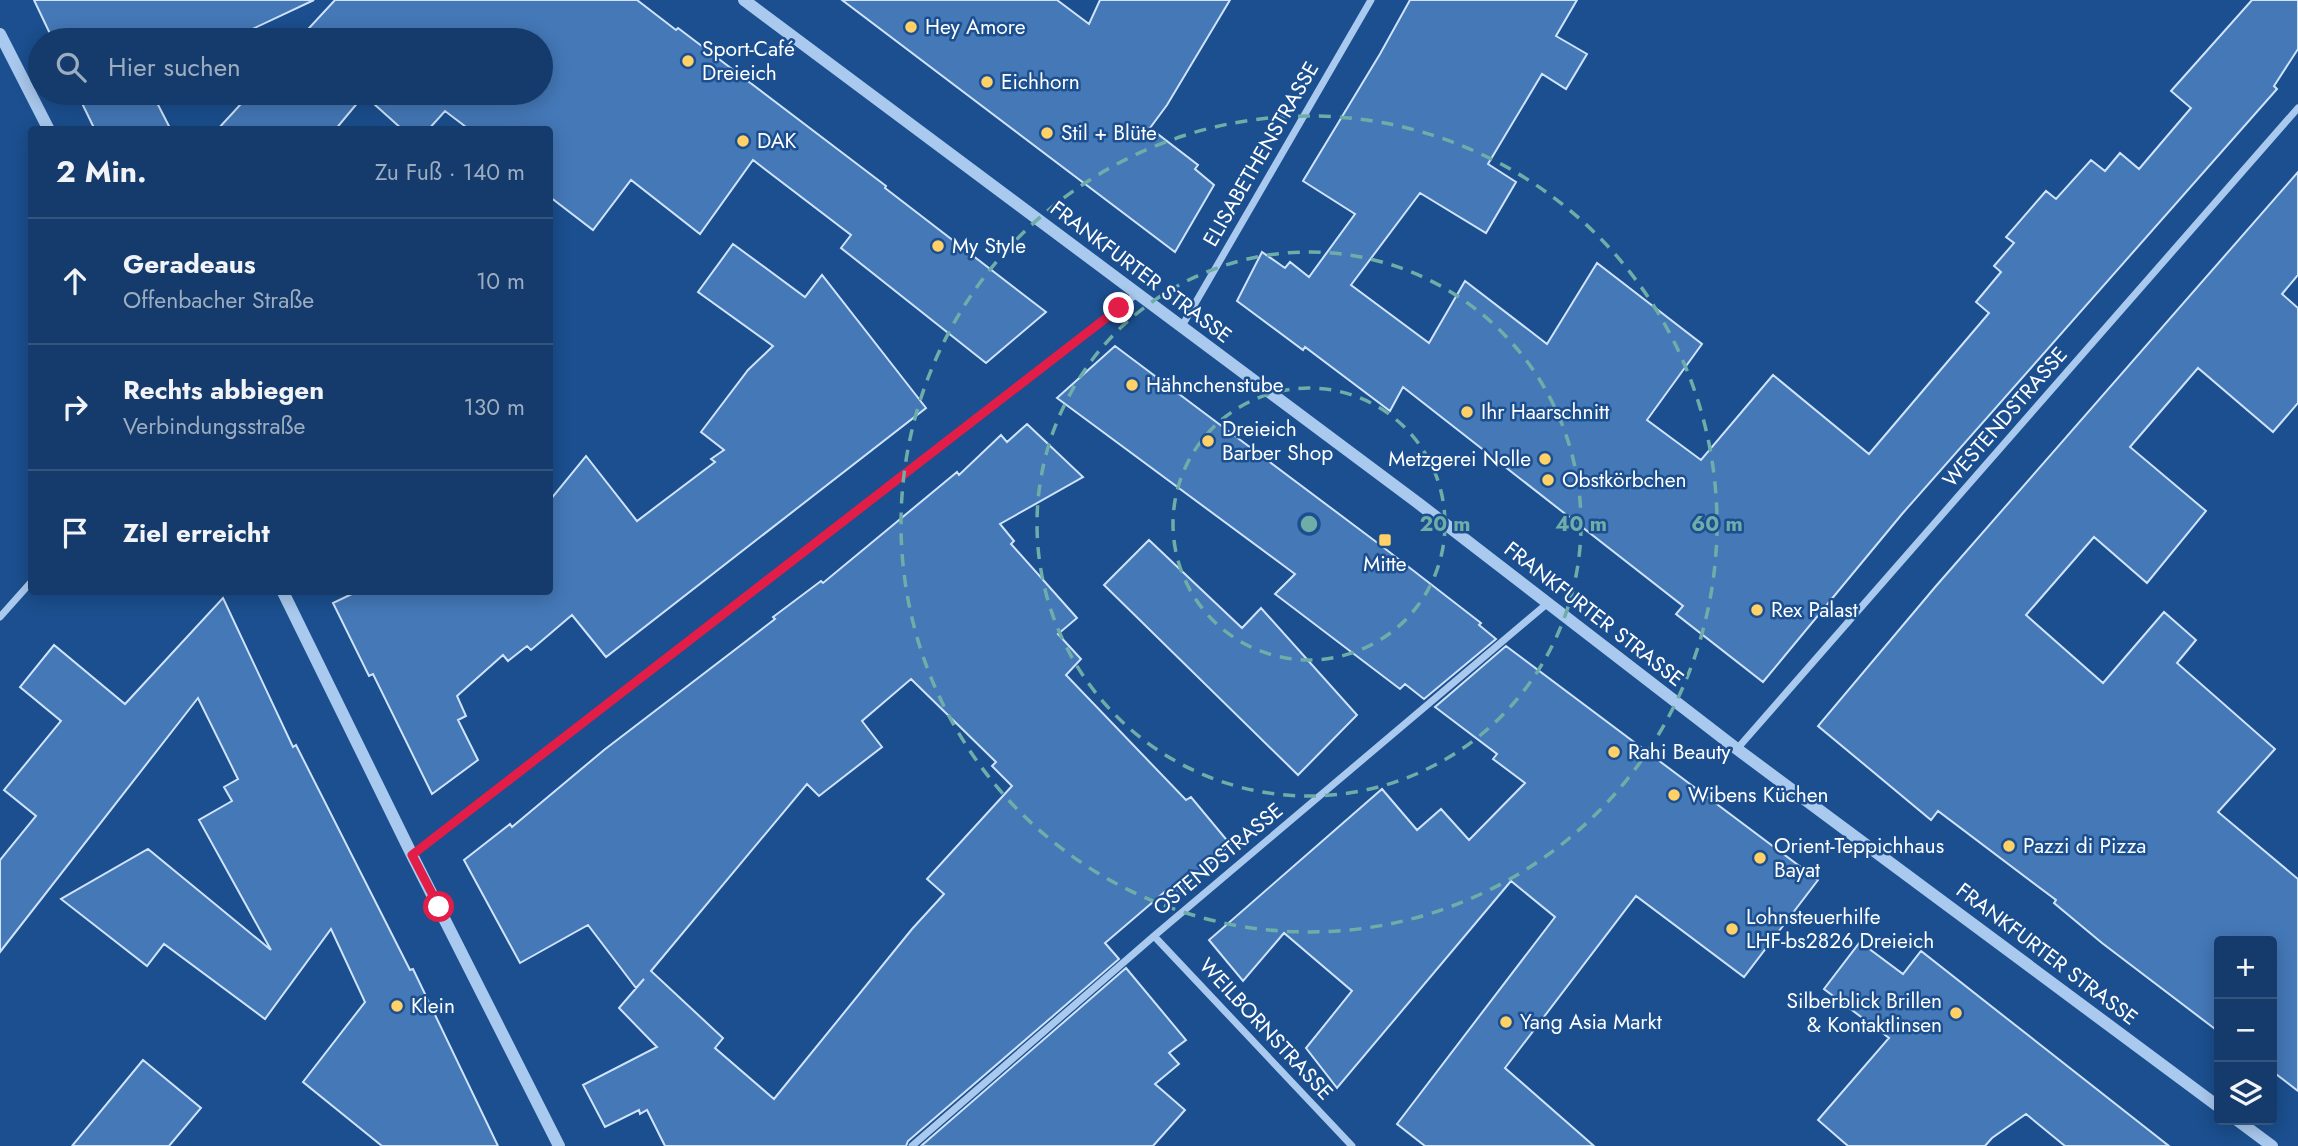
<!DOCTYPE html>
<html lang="de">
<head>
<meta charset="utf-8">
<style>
	body { margin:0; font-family:Jost,sans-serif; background:#1d4271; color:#f1f3f6 }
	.controls { position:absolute; right:21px; bottom:21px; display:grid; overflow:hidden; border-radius:7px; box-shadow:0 4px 18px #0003 }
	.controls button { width:63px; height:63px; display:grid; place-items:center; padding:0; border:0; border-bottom:2px solid #33557e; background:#143b6b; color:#f1f3f6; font:35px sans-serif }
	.stop { position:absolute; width:21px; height:21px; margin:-16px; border:5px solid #e11d48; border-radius:50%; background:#fff }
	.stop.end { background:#e11d48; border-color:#fff; box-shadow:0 2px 7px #0008 }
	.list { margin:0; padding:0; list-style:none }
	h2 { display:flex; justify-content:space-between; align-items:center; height:91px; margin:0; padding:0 28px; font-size:30px }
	h2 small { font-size:23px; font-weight:400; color:#9dadc1 }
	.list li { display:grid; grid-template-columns:46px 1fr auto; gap:21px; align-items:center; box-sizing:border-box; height:126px; padding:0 28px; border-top:2px solid #33557e }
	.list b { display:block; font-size:26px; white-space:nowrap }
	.list p { margin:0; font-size:23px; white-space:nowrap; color:#9dadc1 }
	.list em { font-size:23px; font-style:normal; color:#9dadc1 }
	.icon { flex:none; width:38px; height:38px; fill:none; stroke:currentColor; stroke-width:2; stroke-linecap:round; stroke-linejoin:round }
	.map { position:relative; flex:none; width:2298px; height:1146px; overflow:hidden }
	.search { position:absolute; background:#143b6b; box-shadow:0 4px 18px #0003; left:28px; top:28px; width:525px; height:77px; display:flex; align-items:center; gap:18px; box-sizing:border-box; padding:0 24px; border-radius:38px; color:#9dadc1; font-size:26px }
	.panel { position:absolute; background:#143b6b; box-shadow:0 4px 18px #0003; left:28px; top:126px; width:525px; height:469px; border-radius:7px }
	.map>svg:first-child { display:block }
	.building { fill:#4478b7; stroke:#cfe3fa; stroke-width:2; fill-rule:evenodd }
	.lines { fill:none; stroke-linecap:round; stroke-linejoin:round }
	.minor { stroke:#a9c9ee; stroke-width:7 }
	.tertiary { stroke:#a9c9ee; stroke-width:12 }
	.route { stroke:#e11d48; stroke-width:9 }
	.ring { fill:none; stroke:#6fada8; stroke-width:3.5; stroke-dasharray:12 9 }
	.poi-dot { fill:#ffd166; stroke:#1b4f8f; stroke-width:2.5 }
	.labels { text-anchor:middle; stroke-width:5; stroke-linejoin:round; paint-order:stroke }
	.poi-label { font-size:21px; fill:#fff; stroke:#1b4f8f; text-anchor:start }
	.street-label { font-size:21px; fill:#fff; stroke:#1b4f8f }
	.centre { fill:#6fada8; stroke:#1b4f8f; stroke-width:3.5 }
	.ring-label { font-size:21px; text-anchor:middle; font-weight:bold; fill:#6fada8; stroke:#1b4f8f; stroke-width:5; stroke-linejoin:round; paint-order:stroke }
</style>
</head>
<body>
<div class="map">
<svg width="2298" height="1146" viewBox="0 0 2298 1146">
	<rect width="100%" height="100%" fill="#1b4f8f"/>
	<!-- building -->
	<path class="building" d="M34,0H314L229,40H53Z
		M335,0H637L676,30L678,28L886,186L885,188L1046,312L986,363L841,248L851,235L753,160L700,234L631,180L593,230L550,197V130H470L445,111L428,130H403L364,95L335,130H217L251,93H541V40H298Z
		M842,0H1057L1089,24L1100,0H1230L1167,105L1150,128L1198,165L1195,169L1214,185L1175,252Z
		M1410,0H1577L1556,36L1587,54L1566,89L1542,74L1488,164L1516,182L1486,233L1420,193L1351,285L1429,343L1465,281L1547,344L1597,263L1702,344L1647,420L1701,460L1773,375L1869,454L1989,313L1976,302L2001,272L1994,266L2014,243L2006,237L2046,191L2056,199L2091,160L2105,171L2120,153L2139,169L2191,108L2171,91L2252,0H2298V49L2274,86L2277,89L1902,514L1763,682L1676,614L1683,606L1403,387L1390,411L1305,347L1303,350L1237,301L1262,252L1285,268L1290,262L1309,277L1355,214L1303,181L1380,54Z
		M77,93H152L171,130H95Z
		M2298,172V275L2282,294L2298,308V403L2273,432L2198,368L2130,447L2206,511L2147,583L2094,537L2026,615L2103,683L2164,612L2196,640L2177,663L2275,749L2218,812L2298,879V1091L2272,1071V941H2219V1032L2102,943L2054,903L2056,900L1938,811L1931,820L1818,726L1936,586Z
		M733,244L805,297L822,275L926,408L606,657L572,615L531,650L527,646L508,661L503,655L457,696L466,716L458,720L478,760L432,794L373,674L369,676L333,603L356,592H550V500L586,456L637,521L715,462L711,459L724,450L701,432L748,370L773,346L698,292Z
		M1115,346L1379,544L1481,623L1479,625L1496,639L1424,699L1405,684L1400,689L1275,594L1295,574L1057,398Z
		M1027,424L1083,477L1000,524L1014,541L1011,544L1077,618L1058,634L1081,659L1066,675L1186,800L1191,797L1230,844L1175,899L1167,890L1105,943L1119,959L908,1141L906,1146H665L647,1110L640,1114L639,1110L605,1127L583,1085L657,1047L619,1008L644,979L636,988L588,925L520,963L464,860L510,824L512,827L604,750L775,619L773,617L821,581L823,583L957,472L959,475L1001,435L1007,442ZM911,679L996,762L992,766L1012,786L927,879L944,894L912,929L774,1099L715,1048L723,1038L651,971L807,784L819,796L882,747L862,721Z
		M1149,540L1242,628L1261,608L1357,715L1298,775L1104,585Z
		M223,598L293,747L296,745L410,970L413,969L498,1146H382L303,1082L365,1002L331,929L265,1019L164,944L147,966L61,899L148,849L271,950L199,820L232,801L224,787L238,779L198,698L0,952V860L36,816L4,790L61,721L20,687L54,645L125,704Z
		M1506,646L1818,880L1744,977L1636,896L1505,1068L1594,1146H1425L1397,1124L1555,917L1511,881L1337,1088L1306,1048L1352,991L1284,933L1243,981L1209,940L1382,789L1417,830L1441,809L1469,840L1525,783L1493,759L1497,754L1435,707Z
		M1860,942L1903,974L1921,951L2169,1146H2065L2026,1114L1992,1138L1985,1146H1848L1818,1120L1889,1038L1824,989Z
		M1126,968L1186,1040L1169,1053L1179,1064L1155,1084L1185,1110L1153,1146H921Z
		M143,1060L201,1108L169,1146H72Z"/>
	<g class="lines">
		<!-- minor -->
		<path class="minor" d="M1182,326L1371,0
			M0,617L32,581
			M1737,749L2298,108
			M412,855L1138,293
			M1154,936L1352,1146
			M912,1146L1154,936L1549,602"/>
		<!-- tertiary -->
		<path class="tertiary" d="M744,0L1418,503L1737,749L2219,1107
			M0,34L49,130
			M283,592L412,855L559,1146
			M2237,1120L2272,1146"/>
	</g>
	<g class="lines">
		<!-- route -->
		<path class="route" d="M439,907L412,855L1119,308"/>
	</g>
	<!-- distance rings -->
	<g class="ring">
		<circle cx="1309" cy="524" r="136"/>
		<circle cx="1309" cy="524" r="272"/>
		<circle cx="1309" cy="524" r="408"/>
	</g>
	<!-- markers -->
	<g class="poi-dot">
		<circle cx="911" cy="27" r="7"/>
		<circle cx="688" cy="61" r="7"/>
		<circle cx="987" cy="82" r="7"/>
		<circle cx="1047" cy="133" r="7"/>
		<circle cx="743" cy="141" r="7"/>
		<circle cx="938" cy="246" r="7"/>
		<circle cx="1132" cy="385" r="7"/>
		<circle cx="1467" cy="412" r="7"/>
		<circle cx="1208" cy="441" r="7"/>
		<circle cx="1545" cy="459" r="7"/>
		<circle cx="1548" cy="480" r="7"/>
		<rect x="1378" y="533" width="14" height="14" rx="3.5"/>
		<circle cx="1757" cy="610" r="7"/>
		<circle cx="1614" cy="752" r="7"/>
		<circle cx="1674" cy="795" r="7"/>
		<circle cx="2009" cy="846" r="7"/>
		<circle cx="1760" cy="858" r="7"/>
		<circle cx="1732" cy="929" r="7"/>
		<circle cx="397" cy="1006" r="7"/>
		<circle cx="1956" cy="1013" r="7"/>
		<circle cx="1506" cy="1022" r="7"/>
	</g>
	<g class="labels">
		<!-- poi labels -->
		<g class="poi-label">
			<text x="925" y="34">Hey Amore</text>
			<text x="702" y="56">Sport-Café<tspan x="702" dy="24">Dreieich</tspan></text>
			<text x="1001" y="89">Eichhorn</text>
			<text x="1061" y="140">Stil + Blüte</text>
			<text x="757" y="148">DAK</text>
			<text x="952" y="253">My Style</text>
			<text x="1146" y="392">Hähnchenstube</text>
			<text x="1481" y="419">Ihr Haarschnitt</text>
			<text x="1222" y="436">Dreieich<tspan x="1222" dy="24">Barber Shop</tspan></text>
			<text x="1531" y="466" text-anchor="end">Metzgerei Nolle</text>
			<text x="1562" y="487">Obstkörbchen</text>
			<text x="1385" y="571" text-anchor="middle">Mitte</text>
			<text x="1771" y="617">Rex Palast</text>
			<text x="1628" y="759">Rahi Beauty</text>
			<text x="1688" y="802">Wibens Küchen</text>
			<text x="1774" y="853">Orient-Teppichhaus<tspan x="1774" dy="24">Bayat</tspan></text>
			<text x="2023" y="853">Pazzi di Pizza</text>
			<text x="1746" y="924">Lohnsteuerhilfe<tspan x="1746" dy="24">LHF-bs2826 Dreieich</tspan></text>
			<text x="1942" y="1008" text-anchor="end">Silberblick Brillen<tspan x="1942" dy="24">&amp; Kontaktlinsen</tspan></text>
			<text x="411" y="1013">Klein</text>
			<text x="1520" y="1029">Yang Asia Markt</text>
		</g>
		<!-- street labels -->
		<g class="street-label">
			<text transform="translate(1261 154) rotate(-60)" y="7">ELISABETHENSTRASSE</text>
			<text transform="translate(1141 272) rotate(37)" y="7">FRANKFURTER STRASSE</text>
			<text transform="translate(2005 417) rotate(-49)" y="7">WESTENDSTRASSE</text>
			<text transform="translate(1594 614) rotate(38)" y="7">FRANKFURTER STRASSE</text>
			<text transform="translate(1218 859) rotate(-40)" y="7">OSTENDSTRASSE</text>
			<text transform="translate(2047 954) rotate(37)" y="7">FRANKFURTER STRASSE</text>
			<text transform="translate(1266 1029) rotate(47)" y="7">WEILBORNSTRASSE</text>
		</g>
	</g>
	<circle cx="1309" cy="524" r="10" class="centre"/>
	<g class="ring-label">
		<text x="1445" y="531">20 m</text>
		<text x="1581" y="531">40 m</text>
		<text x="1717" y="531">60 m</text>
	</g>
</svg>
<div class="controls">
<button>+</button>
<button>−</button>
<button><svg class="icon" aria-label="layers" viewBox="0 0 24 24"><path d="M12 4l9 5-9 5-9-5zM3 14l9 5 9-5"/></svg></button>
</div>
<div class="stop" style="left:439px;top:907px"></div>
<div class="stop end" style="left:1119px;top:308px"></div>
<div class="search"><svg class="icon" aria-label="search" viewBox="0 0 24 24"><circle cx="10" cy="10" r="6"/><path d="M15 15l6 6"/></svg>Hier suchen</div>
<section class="panel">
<h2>2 Min.<small>Zu Fuß · 140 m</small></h2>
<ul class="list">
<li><svg class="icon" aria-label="ahead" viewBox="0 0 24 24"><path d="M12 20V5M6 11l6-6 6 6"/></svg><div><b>Geradeaus</b><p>Offenbacher Straße</p></div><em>10 m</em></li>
<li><svg class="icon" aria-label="right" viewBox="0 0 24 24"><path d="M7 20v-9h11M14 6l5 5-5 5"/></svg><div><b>Rechts abbiegen</b><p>Verbindungsstraße</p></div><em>130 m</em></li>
<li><svg class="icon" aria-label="arrive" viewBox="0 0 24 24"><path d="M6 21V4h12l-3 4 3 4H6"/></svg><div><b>Ziel erreicht</b></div></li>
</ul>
</section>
</div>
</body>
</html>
